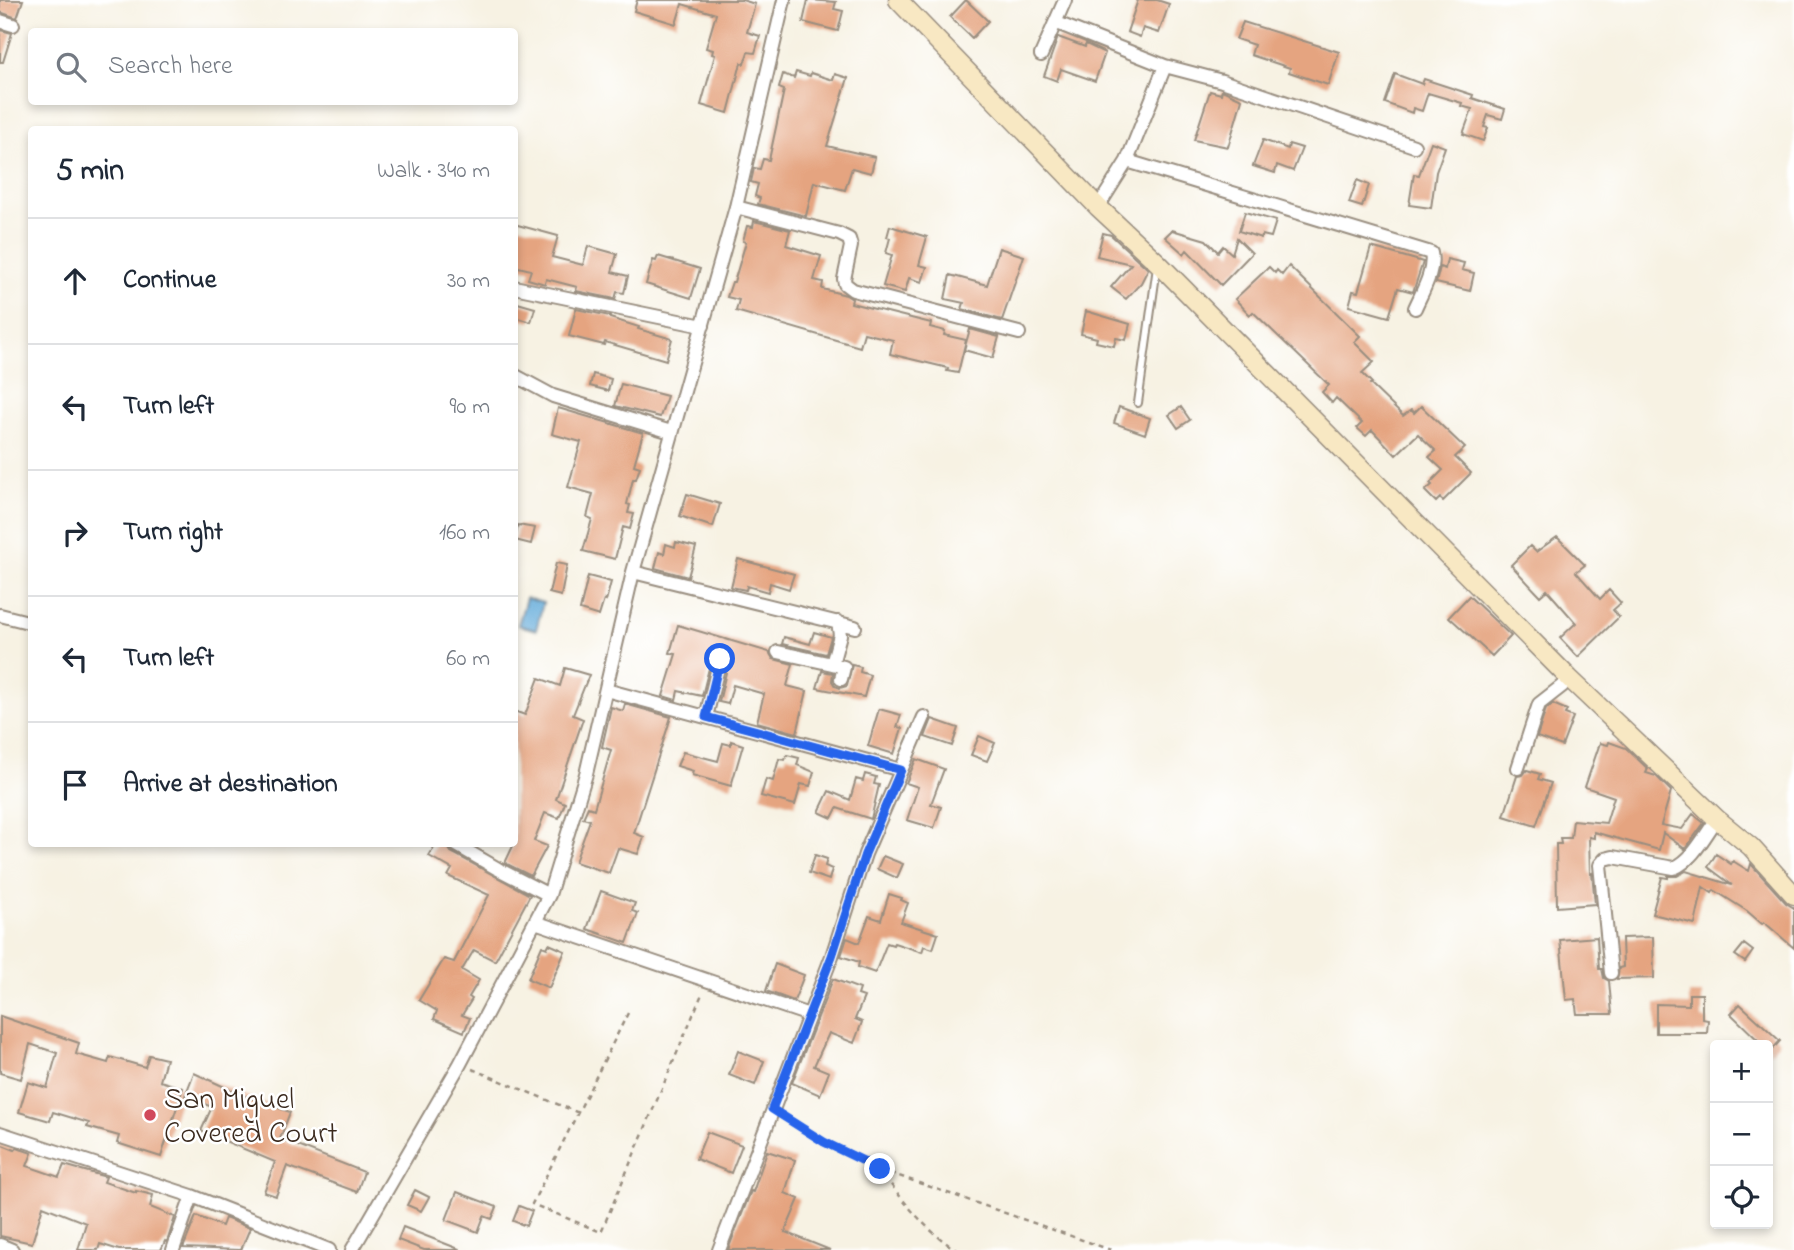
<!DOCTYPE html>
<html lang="en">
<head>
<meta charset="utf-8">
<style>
	body { margin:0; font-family:"Indie Flower",sans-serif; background:#f2f2f3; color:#1f2937 }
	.controls { position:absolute; right:21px; bottom:21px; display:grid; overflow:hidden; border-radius:7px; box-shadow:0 4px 10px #0003 }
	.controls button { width:63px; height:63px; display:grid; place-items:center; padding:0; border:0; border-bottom:2px solid #e0e1e3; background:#fff; color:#1f2937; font:35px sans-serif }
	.stop { position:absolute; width:21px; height:21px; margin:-16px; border:5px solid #2563eb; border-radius:50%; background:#fff }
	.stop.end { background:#2563eb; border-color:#fff; box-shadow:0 2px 7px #0008 }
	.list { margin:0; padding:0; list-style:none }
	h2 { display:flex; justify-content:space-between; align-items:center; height:91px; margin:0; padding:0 28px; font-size:30px }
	h2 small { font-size:23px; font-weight:400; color:#747a83 }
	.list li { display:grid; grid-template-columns:46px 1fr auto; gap:21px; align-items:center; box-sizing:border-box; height:126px; padding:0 28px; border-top:2px solid #e0e1e3 }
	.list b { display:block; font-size:26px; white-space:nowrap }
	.list em { font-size:23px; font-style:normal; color:#747a83 }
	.icon { flex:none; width:38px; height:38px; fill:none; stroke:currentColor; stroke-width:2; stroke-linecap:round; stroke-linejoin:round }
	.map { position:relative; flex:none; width:1794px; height:1250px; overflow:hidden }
	.search { position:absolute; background:#fff; box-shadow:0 4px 10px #0003; left:28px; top:28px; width:490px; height:77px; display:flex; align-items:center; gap:18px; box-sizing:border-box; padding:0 24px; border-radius:7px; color:#747a83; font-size:26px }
	.panel { position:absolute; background:#fff; box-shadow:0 4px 10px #0003; left:28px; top:126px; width:490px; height:721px; border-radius:7px }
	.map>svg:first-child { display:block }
	.water { fill:#62aad9; stroke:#4e6a7c; stroke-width:2 }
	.building { fill:#e5a480 }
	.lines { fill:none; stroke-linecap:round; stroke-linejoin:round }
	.lane-casing { stroke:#998e80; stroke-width:10 }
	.street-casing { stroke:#998e80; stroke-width:16 }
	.secondary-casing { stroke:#998e80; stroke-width:21 }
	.path { stroke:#998e80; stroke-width:2.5; stroke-dasharray:5 5; stroke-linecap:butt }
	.lane { stroke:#fff; stroke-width:6 }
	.street { stroke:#fff; stroke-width:12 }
	.secondary { stroke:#f8e8c3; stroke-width:18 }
	.route { stroke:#2563eb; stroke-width:9 }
	.poi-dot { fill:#d1495b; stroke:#fff; stroke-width:2.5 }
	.labels { text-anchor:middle; stroke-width:5; stroke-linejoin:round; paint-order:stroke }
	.poi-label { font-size:30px; fill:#3b2a1e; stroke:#fff; text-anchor:start }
</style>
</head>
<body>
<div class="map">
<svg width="1794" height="1250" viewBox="0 0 1794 1250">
	<rect width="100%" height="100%" fill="#fff"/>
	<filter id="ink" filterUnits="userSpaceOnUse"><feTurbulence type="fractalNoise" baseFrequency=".0143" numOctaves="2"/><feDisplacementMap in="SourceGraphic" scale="14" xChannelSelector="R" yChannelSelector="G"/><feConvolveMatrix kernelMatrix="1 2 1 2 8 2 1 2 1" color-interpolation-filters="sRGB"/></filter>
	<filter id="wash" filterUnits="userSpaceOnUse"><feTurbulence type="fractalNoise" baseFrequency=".00686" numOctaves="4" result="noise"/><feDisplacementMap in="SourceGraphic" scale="28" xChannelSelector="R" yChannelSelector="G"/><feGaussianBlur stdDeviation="1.57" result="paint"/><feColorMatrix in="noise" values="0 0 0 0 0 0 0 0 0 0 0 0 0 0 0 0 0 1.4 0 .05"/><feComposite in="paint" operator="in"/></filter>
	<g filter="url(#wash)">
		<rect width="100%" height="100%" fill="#f7f2e3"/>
		<!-- water -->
		<path class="water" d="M526,598L543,603L536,630L518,625Z"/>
		<g id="blocks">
			<!-- building -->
			<path class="building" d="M0,0H23L17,18L0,12Z
				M637,0H742L755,4L747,32L760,36L755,53L748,52L744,64L741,63L728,113L701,105L715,55L712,54L713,50L706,48L716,14L682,4L676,24L634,11Z
				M808,0L836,2L834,9L843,11L838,31L803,22Z
				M966,0L988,21L972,38L950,17Z
				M1138,0H1157L1169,4L1159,33L1143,28L1140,37L1127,32Z
				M1243,22L1339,52L1328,85L1289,72L1290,68L1251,55L1254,45L1236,39Z
				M0,30L12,33L3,62H0Z
				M1058,37L1085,47L1086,44L1105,53L1095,81L1061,69L1057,81L1044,76Z
				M796,72L810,76L811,73L833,80L835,74L848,78L827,146L875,157L871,173L852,168L845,190L814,182L806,216L758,204L760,198L755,196L758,184L751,182L754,168L760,169L763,159L769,160L784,90L779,88L783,74L794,78Z
				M1395,74L1422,84L1424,79L1473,95L1472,98L1505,109L1502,119L1488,115L1484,127L1488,128L1483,141L1463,134L1472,109L1461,106L1462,103L1428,93L1422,111L1413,108L1412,113L1385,103Z
				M1222,90L1242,99L1228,147L1194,140L1210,91L1221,94Z
				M1263,140L1288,149L1289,144L1302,148L1293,171L1277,165L1275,173L1253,166Z
				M1431,142L1445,147L1436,172L1431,208L1409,205L1414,174L1419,175Z
				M1357,180L1369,185L1362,207L1349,203Z
				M1245,212L1276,221L1271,237L1262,235L1261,238L1239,231Z
				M754,221L790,230L786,245L821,256L814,280L823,282L822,289L846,295L852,299L851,303L931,323L930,327L945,331L944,335L966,340L958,373L947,371L948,368L890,354L893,340L864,333L860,347L736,311L739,300L727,297L732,282H734L746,242L743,241L747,226L753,227Z
				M514,224L558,236L552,257L583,265L588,246L617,254L612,272L628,276L624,293L617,292L615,299L576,291L577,287L546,279L545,284L528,279L531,270L514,266Z
				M890,226L927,237L919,265L927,267L922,282L909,278L905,292L883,286L892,255L886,253L890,238L887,237Z
				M1172,230L1206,240L1218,252L1223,246L1232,254L1237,238L1252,253L1221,285L1187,250L1184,254L1165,237Z
				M1103,233L1111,235L1148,269L1141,283L1126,299L1111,287L1131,264L1097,256Z
				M1371,247L1423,262L1413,292L1398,288L1389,317L1349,306L1353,291L1358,292Z
				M999,248L1024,256L1002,320L962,309L964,303L945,299L950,275L987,285Z
				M658,256L700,269L691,298L646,284L653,260L656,261Z
				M1447,259L1464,263L1462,270L1474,273L1470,291L1436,283L1440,267L1445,269Z
				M1289,266L1360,336L1354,342L1374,362L1362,373L1372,383L1370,384L1403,416L1411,410L1414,413L1421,406L1465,448L1455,457L1471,473L1443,501L1440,498L1436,502L1425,491L1432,485L1430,483L1443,470L1429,457L1436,451L1418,434L1396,455L1372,430L1366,436L1357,428L1362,423L1336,398L1332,403L1322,392L1329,385L1253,312L1250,315L1235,299L1269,267L1275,273L1277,270L1282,275Z
				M514,302L535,308L531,322L514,317Z
				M576,309L610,316V318L639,327L638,329L672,339L666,360L605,342L604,345L569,336Z
				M1086,311L1130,324L1126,340L1116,338L1114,346L1096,342L1097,338L1081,334Z
				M970,329L999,337L993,358L964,350Z
				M593,374L611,379L608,391L590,386Z
				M621,384L667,396L660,417L615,406Z
				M1119,407L1150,418L1145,434L1114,423Z
				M1181,407L1190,420L1178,428L1169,415Z
				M558,408L643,433L634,465L640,467L636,479H633L627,504L630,505L628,513L634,514L630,529L623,527L615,559L583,551L592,519L587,517L593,494L568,487L581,442L552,434Z
				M687,494L720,504L713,527L680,516Z
				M518,525L535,528L531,544L515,540Z
				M1557,537L1585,565L1576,572L1600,599L1609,590L1621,603L1613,610L1619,617L1578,657L1560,638L1576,623L1547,590L1540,596L1511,565L1530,546L1536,552Z
				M676,542L696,547L688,577L655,568L659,552L664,554L666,544L675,547Z
				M738,559L794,574L789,589L770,583L768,592L747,586L746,590L731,587Z
				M556,563L567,565L561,596L549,593Z
				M588,576L611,582L606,601L604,600L599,616L580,610Z
				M1469,596L1511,636L1492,656L1449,617Z
				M678,625L769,652L773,659L793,664L787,686L807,691L797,733L757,722L764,694L733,685L728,704L719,702L729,660L728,656L723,651H717L712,656L702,696L678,691L676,700L663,696L676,654L670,653Z
				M814,632L831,637L826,654L782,644L784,637L810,644Z
				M852,665L861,667L860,672L870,675L864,697L817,688L822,671L833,673L832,681L835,686L840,688L847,686Z
				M565,668L589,675L573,715L583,719L556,799L565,803L559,818L545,813L534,841L547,846L531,876L505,863L514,844V711L525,715L539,678L560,686Z
				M625,704L671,717L634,833L644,837L638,854L618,848L609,873L575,862L590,820L583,818L588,807L594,809L611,750L602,747L611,707L623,711Z
				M1553,704L1567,710L1565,714L1573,717L1562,746L1537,737L1546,709Z
				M879,709L901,715L897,727L902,728L894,754L868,746Z
				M932,719L958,728L952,746L925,737Z
				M979,736L995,743L987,761L971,755Z
				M731,741L743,745L731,786L692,775L693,771L677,766L683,752L718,761L723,743L731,745Z
				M1609,742L1626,748L1648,769L1646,773L1656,776L1671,791L1661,825L1682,829L1693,814L1704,823L1685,849L1663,833L1659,850L1594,832V838L1589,837L1590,874L1592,873L1595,904L1557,907L1556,844H1561L1560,838H1571L1573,820L1606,823L1614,797L1585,787L1600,743L1608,745Z
				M787,755L799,758L797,765L814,772L810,786L801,784L795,805L761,796L766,779L773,781L779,759L785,760Z
				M916,759L944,769L931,804L941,807L934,828L907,820L918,787L906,783Z
				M1527,770L1540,774L1538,779L1551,783L1536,826L1504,816L1517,776L1523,775Z
				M865,774L876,777L874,784L879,785L871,819L837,808L832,818L819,812L829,791L850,800L856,779L863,781Z
				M436,844H446L451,852L530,895L495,961L474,950L462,970L479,980L469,997L472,999L462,1015L470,1018L464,1032L434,1019L437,1011L419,1000L444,959L454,962L489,895L448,876L452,869L429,856Z
				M1716,854L1731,864L1733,861L1749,871L1751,864L1786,903L1794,908V948L1764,922L1762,924L1747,911L1714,890L1712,893L1703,887L1695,924L1652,914L1662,877L1668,878V876H1677L1686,871L1732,885L1708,867Z
				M815,855L827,859L825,866L832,869L829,880L809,873Z
				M883,856L903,864L897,878L877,869Z
				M601,891L635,903L632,911L638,913L627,943L587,929Z
				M889,894L902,898L901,900L908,903L901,922L938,934L933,949L924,946L922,952L894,943L893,945L887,943L875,973L858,967L859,962L841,956L847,938L859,943L869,916L881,920Z
				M1597,937L1599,969H1602L1604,978L1609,981L1612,1014H1577L1575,999L1566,1000L1560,940Z
				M1653,937L1654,978L1617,979L1619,968L1623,967L1622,938Z
				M549,944L565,951L549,988L528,979L542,946L547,948Z
				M1744,944L1753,951L1745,962L1735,955Z
				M775,964L804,975L794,1001L766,991Z
				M833,979L860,989L858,995L864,997L855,1019L862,1022L854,1043L829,1033L814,1066L829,1072L820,1095L792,1083Z
				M1689,994H1702V1019L1708,1020L1707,1033H1656V1004L1689,1005Z
				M1740,1004L1780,1041L1770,1052L1768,1045H1763L1731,1014Z
				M0,1016L79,1043L76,1054L108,1063L110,1057L145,1067L149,1055L166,1059L160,1081L183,1088L161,1157L117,1143L119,1136L87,1127L89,1123L53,1112L50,1121L19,1112L28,1082L47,1088L57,1053L30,1044L21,1079L0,1073Z
				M738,1051L764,1061L755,1085L729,1075Z
				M194,1073L240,1094L290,1112L280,1139L364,1172L357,1192L287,1166L276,1196L264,1192L275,1162L201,1131L212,1107L185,1096Z
				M707,1132L742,1145L731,1173L696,1159Z
				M0,1144L15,1150L17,1148L32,1153L27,1166L59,1177L64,1165L106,1177L104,1182L136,1193V1191L153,1195L150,1207L175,1217L167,1242L165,1241L161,1250H119L100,1244L98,1250H78L86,1223L43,1206L32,1243L0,1236Z
				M767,1151L795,1160L785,1193L799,1199L785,1232L830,1250H728L751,1191L753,1192Z
				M415,1190L429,1197L421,1211L407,1205Z
				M457,1192L497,1207L492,1219L484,1216L478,1232L446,1220Z
				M519,1206L532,1211L526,1226L513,1221Z
				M196,1216L222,1226L225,1218L250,1228L241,1250L183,1248Z
				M403,1227L459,1249V1250H424L398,1240Z"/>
		</g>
	</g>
	<g filter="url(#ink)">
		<use href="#blocks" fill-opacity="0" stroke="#998e80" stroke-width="2"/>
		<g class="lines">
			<!-- lane casing -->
			<g class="lane-casing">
				<path id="lane" d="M1138,403L1157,267"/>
			</g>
			<!-- street casing -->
			<g class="street-casing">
				<path id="street" d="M0,21L13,25
					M1057,23L1165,66L1222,81L1414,146
					M1041,55L1065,0
					M1127,161L1431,253C1435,271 1422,292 1415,308
					M736,207L839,234L849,239L851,246L844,279L845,284L853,290L1019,333
					M1098,207L1127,161L1165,66
					M514,287L703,326
					M514,375L553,396L671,432
					M633,572L855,627
					M0,615L32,623
					M838,622L840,635L832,664L844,667L841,679
					M778,652L832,664
					M606,690L901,770
					M706,717L720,659
					M1518,768L1539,704L1562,686L1569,678
					M455,844L498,869L549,895
					M535,922L809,1015
					M1611,973L1600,865L1605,859L1613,857L1674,868C1693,860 1705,835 1717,819
					M0,1133L192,1196L329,1250
					M0,1245L12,1250
					M173,1250L192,1196
					M352,1250L460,1064L549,895L586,774L633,572L736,207L784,0
					M719,1250L832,956L865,854L924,717"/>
			</g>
			<!-- secondary casing -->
			<g class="secondary-casing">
				<path id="secondary" d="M898,0L1098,207L1157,262L1569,678L1717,819L1751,847L1794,895"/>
			</g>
			<!-- path -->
			<path class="path" d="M628,1013L532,1204L601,1232L702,994
				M472,1069L579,1113
				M784,1117L824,1142L879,1169L1111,1250
				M879,1169C901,1198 926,1232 957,1250"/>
			<!-- lane -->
			<use href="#lane" class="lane"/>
			<!-- street -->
			<use href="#street" class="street"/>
			<!-- secondary -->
			<use href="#secondary" class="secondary"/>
		</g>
	</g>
	<g class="lines" filter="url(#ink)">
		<!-- route -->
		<path class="route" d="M720,659L706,717L901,770L865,854L832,956L772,1109L824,1142L880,1169"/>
	</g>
	<!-- markers -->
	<circle class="poi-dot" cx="150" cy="1115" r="7"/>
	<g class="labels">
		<!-- poi labels -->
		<g class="poi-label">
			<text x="164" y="1108">San Miguel<tspan x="164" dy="34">Covered Court</tspan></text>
		</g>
	</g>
</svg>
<div class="controls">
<button>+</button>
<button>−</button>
<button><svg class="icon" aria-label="locate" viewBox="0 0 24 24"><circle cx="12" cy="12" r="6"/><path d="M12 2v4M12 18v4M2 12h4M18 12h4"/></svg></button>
</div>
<div class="stop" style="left:720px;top:659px"></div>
<div class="stop end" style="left:880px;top:1169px"></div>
<div class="search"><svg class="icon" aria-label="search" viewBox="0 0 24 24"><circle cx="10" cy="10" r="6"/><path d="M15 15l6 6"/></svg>Search here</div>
<section class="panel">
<h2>5 min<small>Walk · 340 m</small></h2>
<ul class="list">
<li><svg class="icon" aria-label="ahead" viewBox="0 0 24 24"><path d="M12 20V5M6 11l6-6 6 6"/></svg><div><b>Continue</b></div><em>30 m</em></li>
<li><svg class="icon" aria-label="left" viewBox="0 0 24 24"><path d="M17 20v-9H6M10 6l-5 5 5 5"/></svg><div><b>Turn left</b></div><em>90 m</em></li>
<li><svg class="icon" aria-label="right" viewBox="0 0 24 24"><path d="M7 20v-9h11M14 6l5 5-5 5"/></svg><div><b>Turn right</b></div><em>160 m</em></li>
<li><svg class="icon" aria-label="left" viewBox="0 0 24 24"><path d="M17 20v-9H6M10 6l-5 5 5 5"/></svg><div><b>Turn left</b></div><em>60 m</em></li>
<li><svg class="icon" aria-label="arrive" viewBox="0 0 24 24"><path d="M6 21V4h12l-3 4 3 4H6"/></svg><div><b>Arrive at destination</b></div></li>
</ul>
</section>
</div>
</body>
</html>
